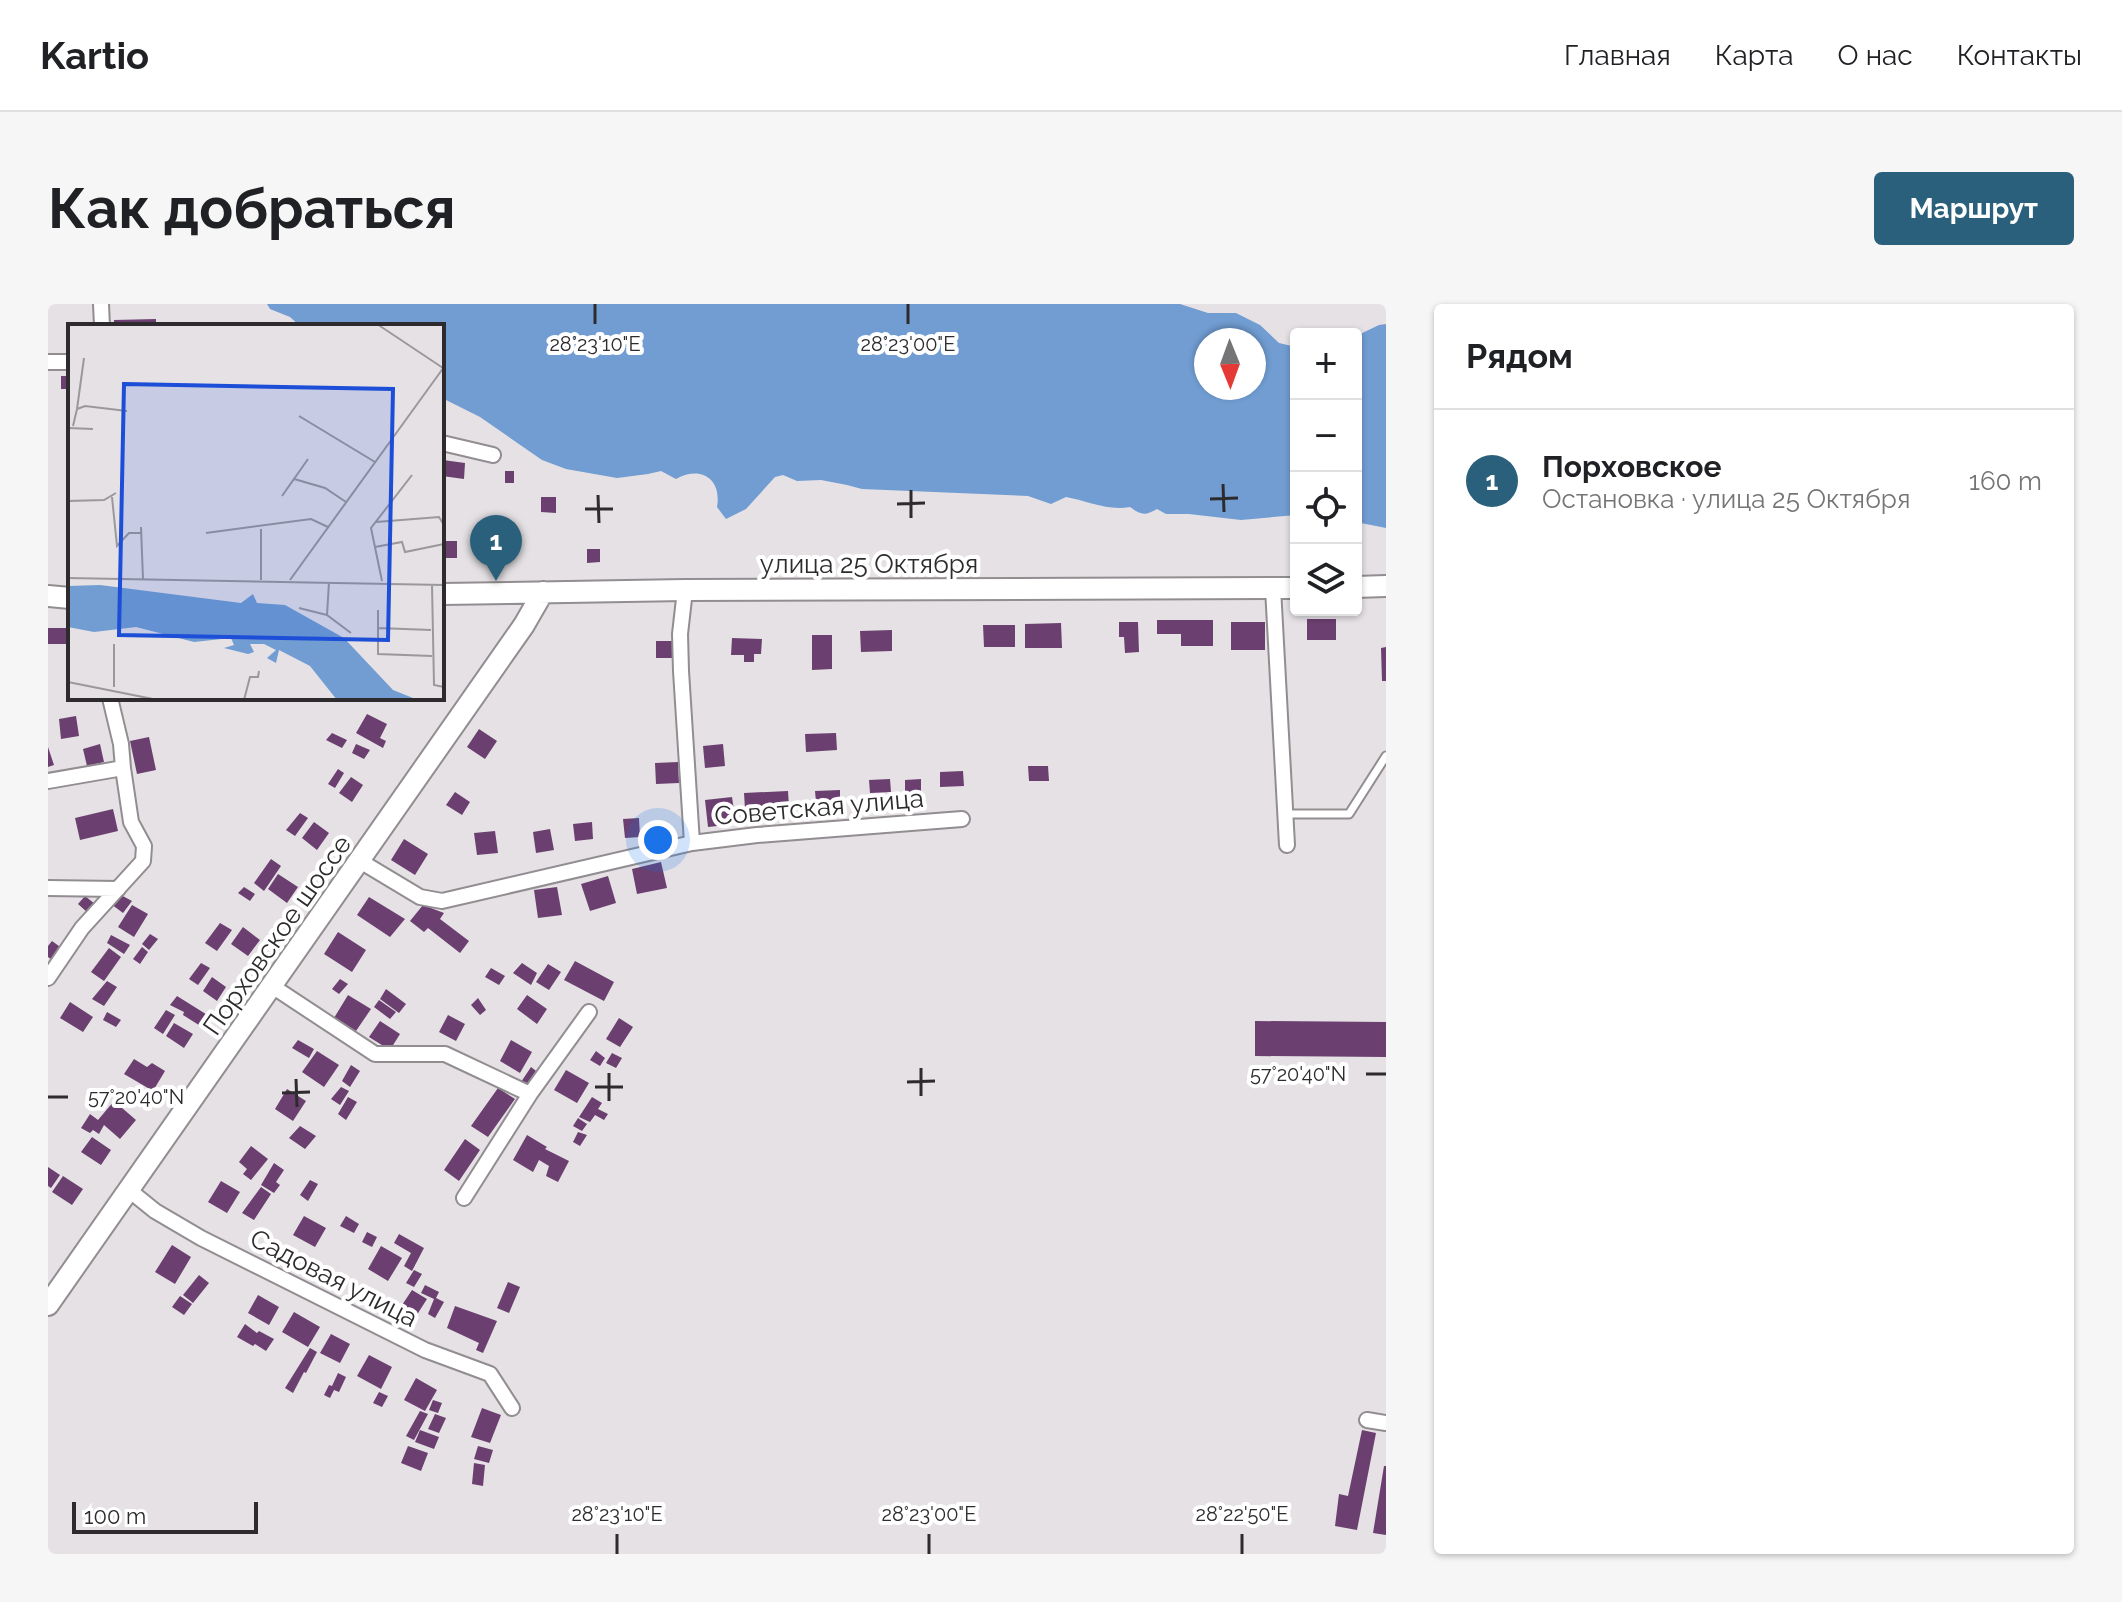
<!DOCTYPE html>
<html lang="ru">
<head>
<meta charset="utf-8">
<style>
	body { margin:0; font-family:Raleway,sans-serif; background:#f6f6f6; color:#202124 }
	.controls { position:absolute; right:24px; top:24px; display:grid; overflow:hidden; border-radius:8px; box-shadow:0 2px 6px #0004 }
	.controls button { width:72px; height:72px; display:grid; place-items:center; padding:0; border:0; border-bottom:2px solid #e0e0e0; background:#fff; color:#202124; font:40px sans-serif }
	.compass { position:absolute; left:1146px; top:24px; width:72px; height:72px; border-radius:50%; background:#fff; box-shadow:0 2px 6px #0004; rotate:179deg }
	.scale { position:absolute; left:24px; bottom:20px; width:186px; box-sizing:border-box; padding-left:8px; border:4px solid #2d2b2d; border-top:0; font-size:22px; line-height:28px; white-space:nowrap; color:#2d2b2d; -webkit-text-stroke:6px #fff; paint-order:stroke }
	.you { position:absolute; left:610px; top:536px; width:28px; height:28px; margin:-20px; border:6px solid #fff; border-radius:50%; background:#1a73e8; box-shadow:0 0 0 12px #1a73e833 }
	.badge { display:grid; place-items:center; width:52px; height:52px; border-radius:50%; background:#2a607b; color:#fff; font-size:26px; font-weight:700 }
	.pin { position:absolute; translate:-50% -66px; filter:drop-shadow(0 2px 4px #0008) }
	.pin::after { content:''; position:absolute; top:42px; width:28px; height:24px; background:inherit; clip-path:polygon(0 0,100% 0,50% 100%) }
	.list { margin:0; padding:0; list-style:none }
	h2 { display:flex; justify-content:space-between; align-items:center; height:104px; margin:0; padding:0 32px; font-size:34px }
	h2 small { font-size:26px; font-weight:400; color:#757577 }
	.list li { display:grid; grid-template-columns:52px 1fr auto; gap:24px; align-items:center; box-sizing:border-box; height:144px; padding:0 32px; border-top:2px solid #e0e0e0 }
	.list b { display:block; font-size:30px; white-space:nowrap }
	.list p { margin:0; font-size:26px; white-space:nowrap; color:#757577 }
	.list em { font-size:26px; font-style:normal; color:#757577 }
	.icon { flex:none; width:44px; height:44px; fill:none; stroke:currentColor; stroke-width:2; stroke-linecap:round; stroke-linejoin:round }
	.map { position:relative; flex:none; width:1338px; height:1250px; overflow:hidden; border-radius:8px }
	header { display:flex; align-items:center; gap:48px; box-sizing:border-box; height:112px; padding:0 40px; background:#fff; border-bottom:2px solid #e0e0e0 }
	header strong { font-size:38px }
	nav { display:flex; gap:44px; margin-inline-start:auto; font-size:28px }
	.intro { display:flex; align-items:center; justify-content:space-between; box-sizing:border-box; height:192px; padding:0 48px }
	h1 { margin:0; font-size:56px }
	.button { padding:20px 36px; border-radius:8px; background:#2a607b; color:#fff; font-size:28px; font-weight:700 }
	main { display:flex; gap:48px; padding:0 48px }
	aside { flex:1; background:#fff; border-radius:8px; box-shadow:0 2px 6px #0004 }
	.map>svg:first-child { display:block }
	.water { fill:#719dd2; fill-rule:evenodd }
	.building { fill:#6b3f6f }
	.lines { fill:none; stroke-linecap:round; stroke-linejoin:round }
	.lane-casing { stroke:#918d91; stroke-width:11 }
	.street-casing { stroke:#918d91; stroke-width:18 }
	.secondary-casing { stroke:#918d91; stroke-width:24 }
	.lane { stroke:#fff; stroke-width:7 }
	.street { stroke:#fff; stroke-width:14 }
	.secondary { stroke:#fff; stroke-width:20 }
	.ticks { fill:none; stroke:#2d2b2d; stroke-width:3 }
	.labels { text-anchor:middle; stroke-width:8; stroke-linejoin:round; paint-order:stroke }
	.street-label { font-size:26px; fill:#2d2b2d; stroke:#fff }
	.inset-road { fill:none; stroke:#9b989b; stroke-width:2 }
	.view { fill:#1d4ed8; fill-opacity:0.15; stroke:#1d4ed8; stroke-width:4 }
	.inset-edge { fill:none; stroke:#2d2b2d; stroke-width:4 }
	.ticks-label { font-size:20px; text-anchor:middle; fill:#2d2b2d; stroke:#fff; stroke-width:8; stroke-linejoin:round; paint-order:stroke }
</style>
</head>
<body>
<header>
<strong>Kartio</strong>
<nav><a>Главная</a><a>Карта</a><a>О нас</a><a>Контакты</a></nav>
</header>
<div class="intro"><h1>Как добраться</h1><a class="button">Маршрут</a></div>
<main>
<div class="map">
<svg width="1338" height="1250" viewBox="0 0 1338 1250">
	<rect width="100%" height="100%" fill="#e5e1e5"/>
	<!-- water -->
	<path class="water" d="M219,0H1132L1160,9H1188L1212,21L1231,39L1248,43V211L1193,216L1141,210H1118L1109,205C1097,212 1093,211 1082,203C1059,207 1040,197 1018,193L1003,200L980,192L814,185L799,181L773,176L749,177L735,171L727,173L698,205L678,215L669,203C674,175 653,161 628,175L613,167L600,170L569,174L518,165L494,156L432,113L394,94V22H252L242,13L222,5ZM1158,36H1206V84H1158Z
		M1338,20V224L1308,218V32L1331,21Z"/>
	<!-- building -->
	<path class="building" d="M108,15V22H66V16Z
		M13,72H22V85H13Z
		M19,126H22V147H20Z
		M395,156L417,159L416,175L394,172Z
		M457,167H466V179H457Z
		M493,193H508V209L493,208Z
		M394,237H409V254H394Z
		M436,239H466V255H436Z
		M539,245H552V258L539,259Z
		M1259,315H1288V336H1259Z
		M1109,316H1165V342H1133V330H1109Z
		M1071,318H1090L1091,348L1077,349L1076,333H1071Z
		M1183,318H1217V346H1183Z
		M1013,319L1014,344H977V320Z
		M935,321H967V343H936Z
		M0,324H21L22,340H0Z
		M844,326V347L813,348L812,327Z
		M764,331H784V365L764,366Z
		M684,334L714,335L713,350H706V358H696V351H683Z
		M608,337H627V354H608Z
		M1338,343V377H1334L1333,344Z
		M319,410L339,420L332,434L338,437L335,444L308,429Z
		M28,412L31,432L13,435L11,415Z
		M431,425L449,437L437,455L419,443Z
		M284,429L299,436L294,444L278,436Z
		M788,429L789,446L758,448L757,430Z
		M101,433L108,466L89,470L82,437Z
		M52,440L56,458L39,462L35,445Z
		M308,440L322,446L316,455L304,449Z
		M675,440L677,462L657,464L655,442Z
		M0,443L6,461L0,463Z
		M630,458L631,479L608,480L607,459Z
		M980,462H1000L1001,477H981Z
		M290,465L296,469L287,484L280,480Z
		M915,467L916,482L892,483V468Z
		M303,473L315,481L304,498L291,489Z
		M842,475L843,488L822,489L821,476Z
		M873,475V492H857V476Z
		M792,486V498H768L767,487Z
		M740,487L741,503L697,505L696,489Z
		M407,488L422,498L414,511L398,501Z
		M684,493L688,520L660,523L657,496Z
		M65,505L70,527L32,536L27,514Z
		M252,509L260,514L247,532L238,526Z
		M591,514L592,533L577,534L575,515Z
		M266,518L281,529L269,546L254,534Z
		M544,518L545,535L527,537L525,520Z
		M502,525L506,546L488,549L485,528Z
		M447,527L450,549L429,551L426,529Z
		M356,535L380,550L367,571L343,556Z
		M223,555L233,562L216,587L206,579Z
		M613,558L619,584L589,590L584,565Z
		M230,570L250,583L239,599L220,585Z
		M560,572L568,599L542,607L533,580Z
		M196,583L207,590L202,597L190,589Z
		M509,583L514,611L490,614L486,586Z
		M71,590L84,597L75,609L63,600Z
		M37,592L47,600L40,609L30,600Z
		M321,593L357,615L342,633L309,611Z
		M84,601L100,610L86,633L70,623Z
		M375,601L396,609L392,615L421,637L412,649L380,624L376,628L362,617Z
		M172,619L184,626L169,647L157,639Z
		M195,623L212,636L200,652L183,640Z
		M290,628L318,646L304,668L276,650Z
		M102,630L110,635L101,646L94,640Z
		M63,631L82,641L76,650L59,639Z
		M4,637L15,645L7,658L0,653V642Z
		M94,643L100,648L92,660L85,655Z
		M61,644L73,653L56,677L43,668Z
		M527,657L566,678L556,697L516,676Z
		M153,659L162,664L150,681L141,675Z
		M474,659L489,669L483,681L465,669Z
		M500,660L513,668L501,686L488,678Z
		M443,664L457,672L451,681L437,673Z
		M164,673L178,683L169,697L155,687Z
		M292,675L300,680L291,690L284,685Z
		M59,677L69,683L56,702L44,695Z
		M338,685L358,700L351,709L332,695Z
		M300,691L323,705L308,727L286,714Z
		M479,691L499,705L489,720L469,705Z
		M129,692L161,712L154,723L135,711L136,708L122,701Z
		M430,694L438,706L432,711L423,701Z
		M331,696L348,708L342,715L326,703Z
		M22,698L45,713L35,728L12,714Z
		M118,706L127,711L115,730L106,724Z
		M59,708L73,716L68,723L55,716Z
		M400,711L417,720L408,737L391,728Z
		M571,714L585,723L572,743L558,735Z
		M332,717L352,730L342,746L321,733Z
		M1207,717L1338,718V753L1207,752Z
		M126,719L145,730L136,744L118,732Z
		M250,736L266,745L261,754L244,744Z
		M463,736L484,748L472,769L452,757Z
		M269,747L291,761L276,783L254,768Z
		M548,747L557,754L552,762L542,756Z
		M564,749L574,754L568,764L558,759Z
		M86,755L99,763L104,759L117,767L105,787L76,770Z
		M303,761L312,767L302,783L294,777Z
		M483,763L492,770L484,784L473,778Z
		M518,766L541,779L529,799L506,786Z
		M293,783L301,787L292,801L283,795Z
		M450,784L467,795L440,833L423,822Z
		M239,785L258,797L245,817L227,805Z
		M300,793L309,798L298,816L290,810Z
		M544,793L554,799L550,805L560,810L556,816L547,811L542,818L531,813Z
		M66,797L88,816L72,835L56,821L51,830L45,826L42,829L33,824L42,810L50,816Z
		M530,814L539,820L534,827L525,822Z
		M252,822L268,832L257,845L241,834Z
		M530,828L539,831L532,842L525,838Z
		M479,831L499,843L497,845L521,857L510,878L498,872L501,862L491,856L485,868L465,856Z
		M44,833L63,846L53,861L33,848Z
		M417,835L432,846L411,877L396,866Z
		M203,842L220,855L203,876L195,870L199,865L191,858Z
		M226,859L236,866L228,878L232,881L226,889L213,881Z
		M0,863L12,871L3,884L0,882Z
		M15,872L35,885L24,901L4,888Z
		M262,876L270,880L260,897L252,891Z
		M173,877L192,888L179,909L160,898Z
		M213,883L223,890L206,916L194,909Z
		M256,912L278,924L267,943L245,931Z
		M298,912L311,920L306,929L292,922Z
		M319,928L329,933L324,943L314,938Z
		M351,930L376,944L364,967L356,962L363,949L346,939Z
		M124,941L143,953L127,980L107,968Z
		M333,942L354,954L340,977L320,965Z
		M366,966L374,970L366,983L358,979Z
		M151,971L161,979L145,999L135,991Z
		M460,978L472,983L461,1009L449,1004Z
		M377,981L391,988L388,994L396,998L387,1014L380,1010L386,995L373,989Z
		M364,986L379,995L365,1017L350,1007Z
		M210,991L231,1003L221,1021L200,1009Z
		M132,992L144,1000L136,1011L124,1003Z
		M407,1002L449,1017L435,1049L428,1046L431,1039L399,1024Z
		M246,1008L272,1023L260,1043L234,1028Z
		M197,1020L209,1029L211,1027L226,1035L218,1047L207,1040L205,1042L189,1033Z
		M283,1030L302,1040L292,1059L272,1049Z
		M262,1044L269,1048L258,1069L256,1068L245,1089L237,1084Z
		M321,1051L344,1063L333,1085L309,1072Z
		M290,1069L298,1073L291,1088L286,1086L282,1094L276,1091L281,1081L284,1082Z
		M368,1074L389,1086L377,1107L356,1096Z
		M331,1088L340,1092L334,1103L325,1099Z
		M385,1096L394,1099L390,1109L381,1106Z
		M434,1104L453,1111L442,1139L423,1133Z
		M372,1107L380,1110L366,1136L358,1132Z
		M387,1110L398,1114L391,1129L380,1125Z
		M372,1126L391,1133L386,1145L367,1138Z
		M1314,1126L1328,1129L1309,1226L1287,1222L1291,1190L1300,1192Z
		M360,1142L380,1149L373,1167L353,1159Z
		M430,1142L445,1146L441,1159L426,1155Z
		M426,1159L437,1161L435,1182L424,1180Z
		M1336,1162H1338V1231L1325,1229Z"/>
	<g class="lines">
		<!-- lane casing -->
		<g class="lane-casing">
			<path id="lane" d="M1237,510H1301L1338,452"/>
		</g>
		<!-- street casing -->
		<g class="street-casing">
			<path id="street" d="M53,0L54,22
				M0,58H22
				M394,139L445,151
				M1225,284L1239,541
				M637,286L632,330L633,367L644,539
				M0,477L75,464
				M312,557L372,593L394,597L644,539L709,531L914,515
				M0,584L70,585
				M0,674L34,624L95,557L96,542L83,518L75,464L73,440L62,394
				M224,682L327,750H397L482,790L541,708
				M81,886L107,907L153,934L377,1046L442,1070L464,1104
				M416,894L482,790
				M1319,1116L1338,1119"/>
		</g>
		<!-- secondary casing -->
		<g class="secondary-casing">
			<path id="secondary" d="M1308,283L1338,282
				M394,290L637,286L1248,284
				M0,292L22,294
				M0,1001L476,321L495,288"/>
		</g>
		<!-- lane -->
		<use href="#lane" class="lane"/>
		<!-- street -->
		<use href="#street" class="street"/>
		<!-- secondary -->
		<use href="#secondary" class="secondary"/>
	</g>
	<!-- ticks -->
	<path class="ticks" d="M547,0V20M860,0V20M1175,180L1176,208M863,186V214M550,191L551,219M1162,195L1190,194M849,200L877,199M537,205H565M873,764V792M561,769V797M1318,770H1338M248,775L249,803M859,778L887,777M547,783H575M234,789L262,788M0,793H20M569,1230V1250M881,1230V1250M1194,1230V1250"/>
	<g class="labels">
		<!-- street labels -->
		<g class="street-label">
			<text x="821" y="269">улица 25 Октября</text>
			<text transform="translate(771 503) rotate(-5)" y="9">Советская улица</text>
			<text transform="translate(229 631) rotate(-55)" y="9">Порховское шоссе</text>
			<text transform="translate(286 974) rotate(27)" y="9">Садовая улица</text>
		</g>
	</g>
	<!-- overview -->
	<g transform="translate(20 20)">
		<rect width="376" height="376" fill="#e5e1e5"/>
		<path d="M32,261L173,279L185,270L189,279L217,281L276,314L325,366L350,376H269L242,342L211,326L208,339L199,334L208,326L196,320H182L186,328L180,330L156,324L166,321L163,314L126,318L68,303L26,308L0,303V262Z" fill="#719dd2"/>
		<path class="inset-road" d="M309,0L375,44M9,85L16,34M231,92L307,138M5,102L9,85L17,82L59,87M0,104L25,105M226,155L240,135M214,172L226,155L257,164L278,178M44,173L49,222L61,209H73M0,177L36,176L48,169M308,198L371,193L376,201M73,203L75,255M193,205V256M138,209L243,195L260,203M307,223L334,218L337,228L376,220M0,254L376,261M222,256L376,43M314,257L303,204L344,151M261,258L259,291L283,309M364,261L366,361L376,363M231,284L259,291M310,286V330L364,332M310,304L363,306M46,320V363M0,358L90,376M176,376L182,353H190L191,347"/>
		<path class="view" d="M56,60L325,65L320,316L51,311Z"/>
		<rect width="376" height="376" class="inset-edge"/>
	</g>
	<g class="ticks-label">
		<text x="547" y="47">28°23'10"E</text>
		<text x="860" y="47">28°23'00"E</text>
		<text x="1250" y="777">57°20'40"N</text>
		<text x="88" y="800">57°20'40"N</text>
		<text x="569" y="1217">28°23'10"E</text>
		<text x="881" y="1217">28°23'00"E</text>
		<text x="1194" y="1217">28°22'50"E</text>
	</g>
</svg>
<div class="controls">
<button>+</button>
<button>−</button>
<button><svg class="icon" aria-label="locate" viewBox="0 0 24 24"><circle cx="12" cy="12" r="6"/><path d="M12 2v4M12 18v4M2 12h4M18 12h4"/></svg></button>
<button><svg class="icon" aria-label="layers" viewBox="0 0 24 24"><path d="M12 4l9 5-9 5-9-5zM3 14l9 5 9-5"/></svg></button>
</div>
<svg class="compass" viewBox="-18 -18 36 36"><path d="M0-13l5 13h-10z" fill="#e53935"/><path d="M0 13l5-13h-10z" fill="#757577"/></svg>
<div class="scale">100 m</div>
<div class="you"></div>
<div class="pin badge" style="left:448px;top:277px">1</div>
</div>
<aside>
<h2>Рядом<small></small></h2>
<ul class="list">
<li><span class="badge">1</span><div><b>Порховское</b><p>Остановка · улица 25 Октября</p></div><em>160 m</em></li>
</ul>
</aside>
</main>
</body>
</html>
